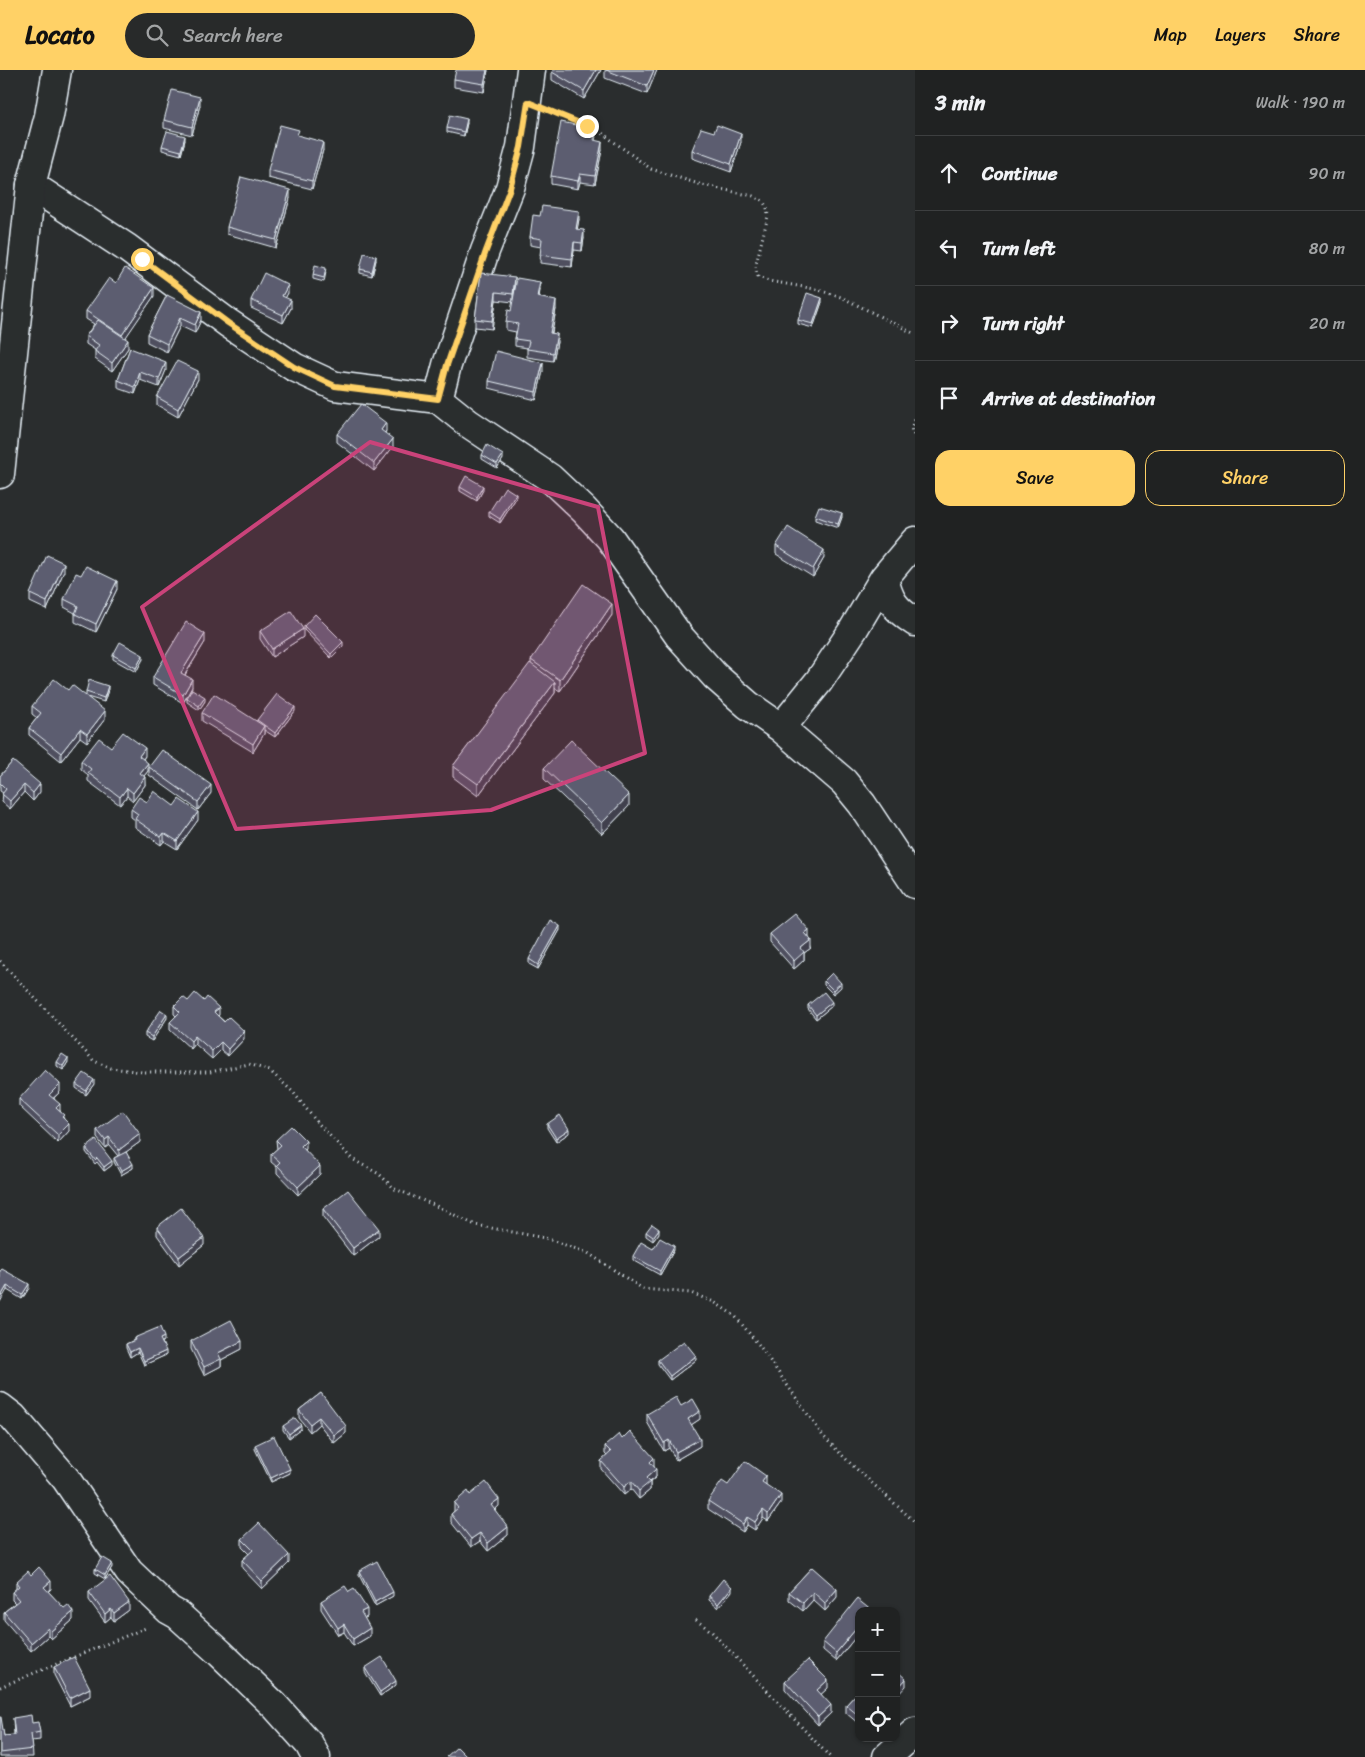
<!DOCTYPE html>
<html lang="en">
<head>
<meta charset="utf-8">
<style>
	body { margin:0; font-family:Sriracha,sans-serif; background:#282a2a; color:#f1f3f6 }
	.controls { position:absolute; right:15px; bottom:15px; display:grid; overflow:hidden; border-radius:10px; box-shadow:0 1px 4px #0004 }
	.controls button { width:45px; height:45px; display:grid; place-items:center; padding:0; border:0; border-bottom:1px solid #3d3f40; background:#202222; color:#f1f3f6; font:25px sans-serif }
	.stop { position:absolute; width:15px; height:15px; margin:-11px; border:4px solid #ffd166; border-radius:50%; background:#fff }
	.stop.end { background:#ffd166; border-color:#fff; box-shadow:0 1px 5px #0008 }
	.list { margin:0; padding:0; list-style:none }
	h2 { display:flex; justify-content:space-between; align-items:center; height:65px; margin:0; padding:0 20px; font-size:21px }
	h2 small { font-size:16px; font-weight:400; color:#a2a4a5 }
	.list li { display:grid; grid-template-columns:32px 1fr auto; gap:15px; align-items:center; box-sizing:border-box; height:75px; padding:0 20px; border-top:1px solid #3d3f40 }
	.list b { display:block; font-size:19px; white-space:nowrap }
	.list em { font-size:16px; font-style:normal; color:#a2a4a5 }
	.actions { display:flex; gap:10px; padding:15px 20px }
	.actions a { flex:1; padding:11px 0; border:1px solid #ffd166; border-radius:15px; text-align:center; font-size:18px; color:#ffd166 }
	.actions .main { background:#ffd166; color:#111 }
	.icon { flex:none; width:28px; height:28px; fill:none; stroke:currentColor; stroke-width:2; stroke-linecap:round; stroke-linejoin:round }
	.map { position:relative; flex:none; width:915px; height:1687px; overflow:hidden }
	header { display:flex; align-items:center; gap:30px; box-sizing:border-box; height:70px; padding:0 25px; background:#ffd166; color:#111 }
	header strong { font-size:24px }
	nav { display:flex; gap:28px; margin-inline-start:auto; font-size:18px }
	.search { width:350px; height:45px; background:#282a2a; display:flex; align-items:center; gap:12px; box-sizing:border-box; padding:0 18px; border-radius:28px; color:#a2a4a5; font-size:19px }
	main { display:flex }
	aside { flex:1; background:#202222 }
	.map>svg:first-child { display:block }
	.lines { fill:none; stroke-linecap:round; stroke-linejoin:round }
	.minor-casing { stroke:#e8f1f8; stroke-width:31 }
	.tertiary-casing { stroke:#e8f1f8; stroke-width:31 }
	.path { stroke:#e8f1f8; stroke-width:3; stroke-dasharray:1 4; stroke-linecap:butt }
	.minor { stroke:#2a2d2e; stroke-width:28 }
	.tertiary { stroke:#2a2d2e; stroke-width:28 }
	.wall { fill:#4f505f; stroke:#e8f1f8 }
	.shaded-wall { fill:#40414e; stroke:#e8f1f8 }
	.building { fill:#5c5d6f; stroke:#e8f1f8 }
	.route { stroke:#ffd166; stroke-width:6 }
	.marked { fill:#ca437a; fill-opacity:0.2; stroke:#ca437a; stroke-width:4; stroke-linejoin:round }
</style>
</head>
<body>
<header>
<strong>Locato</strong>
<div class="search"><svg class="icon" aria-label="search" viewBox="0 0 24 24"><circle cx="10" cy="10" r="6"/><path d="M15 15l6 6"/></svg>Search here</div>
<nav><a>Map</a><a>Layers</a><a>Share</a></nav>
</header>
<main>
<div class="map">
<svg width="915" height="1687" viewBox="0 0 915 1687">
	<rect width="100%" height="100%" fill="#2a2d2e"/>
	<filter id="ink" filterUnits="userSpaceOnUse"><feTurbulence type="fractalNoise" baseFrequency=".02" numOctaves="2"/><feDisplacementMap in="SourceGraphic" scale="10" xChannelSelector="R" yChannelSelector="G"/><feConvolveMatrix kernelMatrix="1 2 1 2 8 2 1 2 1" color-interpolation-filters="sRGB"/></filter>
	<g filter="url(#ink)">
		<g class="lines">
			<!-- minor casing -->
			<g class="minor-casing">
				<path id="minor" d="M31,115L127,178L228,253L294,297L335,316L438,329L468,353L550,408L584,440L610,468L679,566L715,606L748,635L781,658L844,712L862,734L915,814
					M438,329L447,295L485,181L510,118L521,77L531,0
					M884,508C889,531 895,539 915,552
					M781,658L819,611L853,560L884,508L915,471
					M0,1337L13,1347L66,1409L129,1502L169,1540L178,1545L220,1583L275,1636L309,1674L316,1687
					M887,1687L915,1662"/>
			</g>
			<!-- tertiary casing -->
			<g class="tertiary-casing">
				<path id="tertiary" d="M0,404L31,115L49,46L57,0"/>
			</g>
			<!-- path -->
			<path class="path" d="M552,42L602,63L651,99L702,115L753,126L763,131L767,138L768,146L755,198L758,207L769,211L815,219L841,227L915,264
				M915,350C911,357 910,360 915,366
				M0,891L94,991L111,998L142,1002H210L249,994L270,1001L293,1022L316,1051L352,1089L379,1104L395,1119L434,1135L475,1155L545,1168L588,1183L643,1219L691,1223L714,1232L735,1246L759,1275L823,1366L851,1394L915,1452
				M696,1550L711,1561L830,1687
				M0,1617L148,1557"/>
			<!-- minor -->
			<use href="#minor" class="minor"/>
			<!-- tertiary -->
			<use href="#tertiary" class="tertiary"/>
		</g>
		<!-- wall -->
		<path class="wall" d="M488,0L484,22L454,17V9Z
			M601,0L584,29L552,10V2Z
			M605,0H657L647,24L605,8Z
			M200,35L192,65L164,58V50Z
			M467,53L464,66L447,62V58Z
			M714,62L741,72L731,102L692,88V80Z
			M299,66L323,80L312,119L268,108V100Z
			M596,66L595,71L602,80L595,114L580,112L578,119L551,114V106Z
			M185,70L181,85L162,80V76Z
			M290,128L276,178L227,164V157Z
			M540,146L579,149L577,159L584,168L582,181L574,180L572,197L540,193L541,177L530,175V167Z
			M376,190L372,206L360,203V199Z
			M326,202L324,212L313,209V205Z
			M481,203L515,215L513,232L496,230L492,259L475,257V249Z
			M116,213L154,226L125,268L128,278L112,301L95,289V280L86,274V266L94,254L86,249V241Z
			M540,220L539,228L556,239L552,263L557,272L553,291L527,287V278L515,276V269L516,262L506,260V252L511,241Z
			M288,223L285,228L291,238L283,253L251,238V230Z
			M167,225L201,250L195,263L180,256L167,282L147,272V264Z
			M822,232L813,258L798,254V250Z
			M130,278L166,300L159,317L140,310L135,324L118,318V310Z
			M543,301L536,330L489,318V311Z
			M198,309L178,347L157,335V327Z
			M386,361L385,363L393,377L374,401L337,372V364Z
			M482,385L503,389L497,398L482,389Z
			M460,417L483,420L477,431L460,421Z
			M516,428L500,453L489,446V442Z
			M815,446L842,447L838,458L815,450Z
			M776,476L824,488L813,507L776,484Z
			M64,501L47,540L30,532V524Z
			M81,505L117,519L96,562L75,552V543L64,537V529Z
			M612,545L560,621L555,618V623L478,726L453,707V696L531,594V590Z
			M304,556L343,576L331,588L304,560Z
			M260,561L303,567L272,587L260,569Z
			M205,572L185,605L192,617L183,633L153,615V607Z
			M113,585L143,589L136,602L113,589Z
			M68,620L86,626V622L108,620L104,632L87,627L105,649L87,672L80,667L61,691L29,665V658L37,648L32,644V636Z
			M187,628L205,631L199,640L187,632Z
			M295,641L275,667L264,660V664L253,682L202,651V643L257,651V650Z
			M111,677L145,686L143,689L148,701L144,706L145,715L133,731L127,726L120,735L88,711V705L81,699V691Z
			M13,691L40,722L33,731L24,722L10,739L2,732L3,723L0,721V706Z
			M149,697L211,723L198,740L149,705Z
			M544,698L629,736L602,764L544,709Z
			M147,732L174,736L198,750L177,779L164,771L161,775L135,757V750L131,747V739Z
			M560,860L538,899L529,894V889Z
			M770,864L809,868L811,878L804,883V890L794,899L770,872Z
			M824,911L841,917L833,924L824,915Z
			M188,931L219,945L218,946L244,969L228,986L221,980L212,989L195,974L191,979L170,960V952L176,946L174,944V936Z
			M808,935L832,936L816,949L808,939Z
			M167,948L152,971L145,967V963Z
			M57,992H68L63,1000L57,996Z
			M76,1014H94L86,1025L76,1018Z
			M60,1022L54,1028L64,1049L69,1061L58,1073L19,1036V1029Z
			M547,1054L569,1063L556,1072L547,1058Z
			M97,1060L140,1072L126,1082L133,1098L121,1105L114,1092V1088L118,1086L109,1075L105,1078L97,1068Z
			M276,1070L306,1079L305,1080L320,1104L298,1125L277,1103V1097L271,1092V1084L277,1079Z
			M86,1078L112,1095L104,1101L97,1092L95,1094L86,1082Z
			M323,1139L379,1166L353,1186L323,1147Z
			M157,1157L204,1175L179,1195L157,1165Z
			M646,1162L659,1163L653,1171L646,1166Z
			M653,1179L674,1180L660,1205L633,1190V1186Z
			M0,1201L29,1218L22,1229L7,1220Z
			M134,1268L164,1271L162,1272L166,1285L144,1295L138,1282L130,1287L126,1278V1274L134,1270Z
			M191,1271L242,1279L221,1290V1296L204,1305L191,1279Z
			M658,1290H696L670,1310L658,1294Z
			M321,1323L346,1363L334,1373L319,1354L310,1362L299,1348V1340Z
			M681,1336L700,1349L691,1355L700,1376L676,1390L669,1378L664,1381L647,1352V1344Z
			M283,1356L301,1359L289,1368L283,1360Z
			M622,1369L654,1396L656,1407L650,1412V1420L639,1429L631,1419L624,1425L601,1399V1391L607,1386L605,1384V1376Z
			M255,1375L290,1403L271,1412L255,1379Z
			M766,1414V1415L781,1433L768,1451L763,1448L755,1460L747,1455L743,1462L708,1439V1431L728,1415Z
			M470,1425L499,1436L495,1440L508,1465L488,1481L480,1471L471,1477L451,1452V1444L454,1441V1433Z
			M242,1469L289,1493L262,1519L242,1498V1490L249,1484L242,1477Z
			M112,1497L105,1509L95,1503V1499Z
			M812,1497L837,1527L825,1541L813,1530L803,1541L789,1530V1522Z
			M359,1501L393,1526L375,1536L359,1505Z
			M31,1505L51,1519L48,1521L73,1550L51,1569L48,1566L31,1581L4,1550V1542L15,1533L12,1530V1522L16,1519V1512Z
			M732,1521L718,1538L709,1530V1526Z
			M89,1522L129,1540L114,1551L111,1547L105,1552L89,1530Z
			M349,1522L367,1547L364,1548L370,1566L353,1576L344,1562L338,1565L321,1539V1531Z
			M859,1541V1563L836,1591L823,1580V1572Z
			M54,1597L90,1626L70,1636L54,1605Z
			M365,1598L396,1615L380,1626L365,1602Z
			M785,1611L828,1618L821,1624L831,1643L818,1655L785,1619Z
			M859,1621V1654L846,1643V1635Z
			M0,1647L4,1666L14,1665L13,1648L32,1653L40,1662V1670L32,1671L33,1687H0Z"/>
		<!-- shaded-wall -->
		<path class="shaded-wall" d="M487,0H488L484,22V14Z
			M596,0H601L584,29V21Z
			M654,0H657L647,24V16Z
			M200,27V35L192,65V57Z
			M467,49V53L464,66V62Z
			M741,64V72L731,102V94Z
			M185,66V70L181,85V81Z
			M323,72V80L312,119V111Z
			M602,72V80L595,114V106Z
			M580,104V112L578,119V111Z
			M290,120V128L276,178V170Z
			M579,141V149L576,167V159Z
			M584,160V168L582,181V173Z
			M574,172V180L572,197V189Z
			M376,186V190L372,206V202Z
			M515,207V215L513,232V224Z
			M540,212V220L537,235V227Z
			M288,215V223L282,234V226Z
			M154,218V226L122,273V265Z
			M496,222V230L492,259V251Z
			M822,228V232L813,258V254Z
			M291,230V238L283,253V245Z
			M556,231V239L550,271V263Z
			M201,242V250L195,263V255Z
			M180,248V256L167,282V274Z
			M557,264V272L553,291V283Z
			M128,270V278L112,301V293Z
			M166,292V300L159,317V309Z
			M543,293V301L536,330V322Z
			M198,301V309L178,347V339Z
			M140,302V310L135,324V317Z
			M386,353V361L381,368V360Z
			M393,369V377L374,401V393Z
			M503,385V389L497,398V394Z
			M483,416V420L477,431V427Z
			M516,424V428L500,453V449Z
			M842,443V447L838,458V454Z
			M824,480V488L813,507V499Z
			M64,493V501L47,540V532Z
			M117,511V519L96,562V554Z
			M612,534V545L560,621V610Z
			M303,559V567L272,587V579Z
			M205,564V572L181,611V603Z
			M343,572V576L331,588V584Z
			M143,585V589L136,602V598Z
			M192,609V617L183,633V625Z
			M555,612V623L478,726V714Z
			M108,616V620L104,632V628Z
			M205,627V631L199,640V636Z
			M295,637V641L275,667V663Z
			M105,641V649L87,672V664Z
			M264,656V664L253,682V674Z
			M80,659V667L61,691V683Z
			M145,678V686L139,694V686Z
			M148,693V701L140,711V703Z
			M145,707V715L133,731V723Z
			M40,714V722L33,731V723Z
			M24,715V722L10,739V731Z
			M211,715V723L198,740V732Z
			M127,718V726L120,735V727Z
			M629,725V736L602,764V753Z
			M198,742V750L177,779V771Z
			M164,763V771L161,775V767Z
			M560,856V860L538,899V895Z
			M809,860V868L805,863Z
			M811,870V878L804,883V890L794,899V891L801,878Z
			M841,913V917L833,924V920Z
			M832,932V936L816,949V945Z
			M219,938V945L214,950V942Z
			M167,944V948L152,971V967Z
			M244,961V969L228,986V979Z
			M195,966V974L191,979V971Z
			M221,972V980L212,989V981Z
			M68,988V992L63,1000V996Z
			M94,1010V1014L86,1025V1021Z
			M60,1014V1022L49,1032V1025Z
			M60,1034V1042L56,1038Z
			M69,1054V1061L58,1073V1065Z
			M569,1059V1063L556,1072V1068Z
			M140,1064V1072L119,1087V1080Z
			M109,1067V1075L105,1078V1070Z
			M306,1071V1079L301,1084V1076Z
			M112,1091V1095L104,1101V1097Z
			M133,1094V1098L121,1105V1101Z
			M320,1096V1104L298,1125V1117Z
			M379,1159V1166L353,1186V1178Z
			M659,1159V1163L653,1171V1167Z
			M204,1168V1175L179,1195V1187Z
			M674,1176V1180L660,1205V1201Z
			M29,1214V1218L22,1229V1225Z
			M7,1216V1220L0,1232V1228Z
			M164,1267V1271L160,1273V1269Z
			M242,1271V1279L221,1290V1296L204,1305V1297L218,1283Z
			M138,1278V1282L130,1287V1282Z
			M166,1281V1285L144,1295V1291Z
			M696,1286V1290L670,1310V1306Z
			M700,1341V1349L688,1357V1349Z
			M319,1347V1354L310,1362V1354Z
			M301,1355V1359L289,1368V1364Z
			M346,1356V1363L334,1373V1365Z
			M700,1369V1376L676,1390V1382Z
			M669,1370V1378L664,1381V1373Z
			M654,1388V1396L650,1400V1392Z
			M290,1399V1403L271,1412V1408Z
			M656,1399V1407L650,1412V1420L639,1429V1421L646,1408Z
			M766,1406V1414L762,1420V1412Z
			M631,1411V1419L624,1425V1417Z
			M781,1425V1433L768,1451V1444Z
			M499,1429V1436L491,1443V1435Z
			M763,1440V1448L755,1460V1452Z
			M747,1447V1455L743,1462V1454Z
			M508,1457V1465L488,1481V1473Z
			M480,1463V1471L471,1477V1469Z
			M289,1485V1493L262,1519V1511Z
			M112,1493V1497L105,1509V1505Z
			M51,1511V1519L44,1525V1517Z
			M732,1517V1521L718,1538V1534Z
			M837,1519V1527L825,1541V1533Z
			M393,1522V1526L375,1536V1532Z
			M813,1522V1530L803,1541V1533Z
			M129,1532V1540L114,1551V1543Z
			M111,1539V1547L105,1552V1544Z
			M367,1539V1547L361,1550V1542Z
			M73,1542V1550L51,1569V1561Z
			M344,1554V1562L338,1565V1558Z
			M859,1555V1563L836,1591V1583Z
			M48,1558V1566L31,1581V1573Z
			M370,1558V1566L353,1576V1569Z
			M906,1609V1616L896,1627V1620Z
			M828,1610V1618L817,1628V1620Z
			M396,1611V1615L380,1626V1622Z
			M90,1618V1626L70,1636V1628Z
			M831,1635V1643L818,1655V1647Z"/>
		<!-- building -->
		<path class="building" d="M456,0H487L484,14L454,9Z
			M553,0H596L584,21L552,2Z
			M606,0H654L647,16Z
			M172,20L200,27L192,57L164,50Z
			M450,45L467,49L464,62L447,58Z
			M561,52L596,59L594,70L602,72L595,106L580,104L578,111L551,106Z
			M280,55L299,60L297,65L323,72L312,111L268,100Z
			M717,55L741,64L731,94L692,80L701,58L714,62Z
			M167,61L185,66L181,81L162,76Z
			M241,107L290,120L276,170L227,157Z
			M542,136L579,141L576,159L584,160L582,173L574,172L572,189L540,185L542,169L530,167L533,145L540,146Z
			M364,183L376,186L372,202L360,199Z
			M315,195L326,198L324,208L313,205Z
			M125,198L154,218L122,265L86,241L109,208L116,213Z
			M264,203L288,215L282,226L291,230L283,245L251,230Z
			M481,203L515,207L513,224L496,222L492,251L475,249Z
			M517,208L540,212L537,227L556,231L550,263L557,264L553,283L527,279L529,271L515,269L518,254L506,252L508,240L511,241Z
			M807,223L822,228L813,254L798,250Z
			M167,225L201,242L195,255L180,248L167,274L147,264Z
			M98,250L128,270L112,293L95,281L99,275L86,266Z
			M130,278L166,292L159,309L140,302L135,317L118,310Z
			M496,281L543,293L536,322L489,311Z
			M177,291L198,301L178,339L157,327Z
			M361,334L386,353L381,360L393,369L374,393L337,364Z
			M487,375L503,385L497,394L482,385Z
			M466,406L483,416L477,427L460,417Z
			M505,417L516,424L500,449L489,442Z
			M819,436L842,443L838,454L815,446Z
			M788,457L824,480L813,499L776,476Z
			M47,485L64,493L47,532L30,524Z
			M86,496L117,511L96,554L75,544L78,536L64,529L76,503L81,505Z
			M583,514L612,534L560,610L531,590Z
			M291,541L303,559L272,579L260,561Z
			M315,544L343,572L331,584L304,556Z
			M186,552L205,564L181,603L192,609L183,625L153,607Z
			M120,572L143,585L136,598L113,585Z
			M530,593L555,612L478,714L453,696Z
			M54,609L68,620L72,615L105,641L87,664L80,659L61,683L29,658L41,643L32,636Z
			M89,610L108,616L104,628L86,622Z
			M192,619L205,627L199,636L187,628Z
			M214,624L264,656L253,674L202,643Z
			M277,624L295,637L275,663L257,650Z
			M123,662L145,678L139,686L148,693L140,703L145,707L133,723L127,718L120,727L88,703L91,699L81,691L99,668L111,677Z
			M571,670L629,725L602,753L544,698Z
			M162,680L211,715L198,732L149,697Z
			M13,691L40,714L33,723L24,715L10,731L2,724L6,719L0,713V706Z
			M154,721L174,736L179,729L198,742L177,771L164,763L161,767L135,749L138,744L131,739L139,727L147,732Z
			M795,844L809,860L805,863L811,870L801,878L804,882L794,891L770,864Z
			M550,850L560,856L538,895L529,889Z
			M832,903L841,913L833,920L824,911Z
			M824,922L832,932L816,945L808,935Z
			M195,923L204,931L207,927L219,938L214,942L224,952L229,947L244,961L228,979L221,972L212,981L195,966L191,971L170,952L180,942L174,936L183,927L188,931Z
			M161,940L167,944L152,967L145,963Z
			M62,984L68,988L63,996L57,992Z
			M45,1000L60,1014L49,1025L60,1034L56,1038L64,1045L62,1047L69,1054L58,1065L19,1029Z
			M84,1003L94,1010L86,1021L76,1014Z
			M123,1041L140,1064L119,1080L109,1067L105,1070L97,1060Z
			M560,1045L569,1059L556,1068L547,1054Z
			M291,1056L306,1071L301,1076L320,1096L298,1117L277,1095L280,1092L271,1084L281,1075L276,1070Z
			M96,1070L112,1091L104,1097L97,1088L95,1090L86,1078Z
			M126,1082L133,1094L121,1101L114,1088Z
			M348,1120L379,1159L353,1178L323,1139Z
			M181,1138L204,1168L179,1187L157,1157Z
			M652,1154L659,1159L653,1167L646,1162Z
			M660,1168L674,1176L660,1201L633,1186L641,1172L653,1179Z
			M2,1199L29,1214L22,1225L7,1216L0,1228V1201Z
			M231,1250L242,1271L218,1283L221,1289L204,1297L191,1271Z
			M160,1257L164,1267L160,1269L166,1281L144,1291L138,1278L130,1282L126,1274L135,1270L134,1268Z
			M684,1271L696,1286L670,1306L658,1290Z
			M321,1323L346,1356L334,1365L319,1347L310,1354L299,1340Z
			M676,1327L681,1336L693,1329L700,1341L688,1349L700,1369L676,1382L669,1370L664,1373L647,1344Z
			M295,1348L301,1355L289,1364L283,1356Z
			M630,1361L654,1388L650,1392L656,1399L646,1408L650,1412L639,1421L631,1411L624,1417L601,1391L611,1382L605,1376L619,1364L622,1369Z
			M274,1366L290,1399L271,1408L255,1375Z
			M745,1391L766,1406L762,1412L781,1425L768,1444L763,1440L755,1452L747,1447L743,1454L708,1431L722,1411L728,1415Z
			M486,1412L499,1429L491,1435L508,1457L488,1473L480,1463L471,1469L451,1444L458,1438L454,1433L468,1421L470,1425Z
			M259,1453L289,1485L262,1511L242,1490L253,1480L242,1469Z
			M102,1487L112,1493L105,1505L95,1499Z
			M377,1491L393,1522L375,1532L359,1501Z
			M39,1497L51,1511L44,1517L64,1538L68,1535L73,1542L51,1561L48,1558L31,1573L4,1542L19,1530L12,1522L19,1516L16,1512L28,1501L31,1505Z
			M812,1497L837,1519L825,1533L813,1522L803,1533L789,1522Z
			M110,1506L129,1532L114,1543L111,1539L105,1544L89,1522Z
			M723,1509L732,1517L718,1534L709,1526Z
			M345,1516L349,1522L354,1519L367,1539L361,1542L370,1558L353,1569L344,1554L338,1558L321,1531Z
			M857,1529L872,1541H859V1555L836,1583L823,1572Z
			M74,1587L90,1618L70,1628L54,1597Z
			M382,1587L396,1611L380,1622L365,1598Z
			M808,1590L828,1610L817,1620L831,1635L818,1647L785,1611Z
			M896,1600L906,1609L896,1620Z
			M859,1621V1646L846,1635Z
			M31,1645L32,1653L38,1652L40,1662L31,1664L33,1679L0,1683V1647H1L4,1666L15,1665L13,1648Z
			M457,1677L467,1687H446Z"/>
	</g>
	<g class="lines" filter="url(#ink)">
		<!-- route -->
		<path class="route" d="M142,189L228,253L294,297L335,316L438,329L447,295L486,181L510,118L521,77L528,32L587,56"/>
	</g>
	<!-- marked area -->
	<path class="marked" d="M370,372L598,437L645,683L491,740L236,759L142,537Z"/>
</svg>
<div class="controls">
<button>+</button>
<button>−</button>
<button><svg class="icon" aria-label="locate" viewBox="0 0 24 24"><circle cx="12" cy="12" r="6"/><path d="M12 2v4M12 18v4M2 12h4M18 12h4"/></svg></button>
</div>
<div class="stop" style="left:142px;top:189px"></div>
<div class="stop end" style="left:587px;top:56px"></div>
</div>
<aside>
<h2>3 min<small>Walk · 190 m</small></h2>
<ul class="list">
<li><svg class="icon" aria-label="ahead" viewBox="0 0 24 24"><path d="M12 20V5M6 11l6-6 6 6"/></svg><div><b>Continue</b></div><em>90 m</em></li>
<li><svg class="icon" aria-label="left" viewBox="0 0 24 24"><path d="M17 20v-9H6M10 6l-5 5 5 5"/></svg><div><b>Turn left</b></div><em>80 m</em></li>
<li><svg class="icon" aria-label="right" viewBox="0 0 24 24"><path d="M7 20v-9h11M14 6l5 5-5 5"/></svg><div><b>Turn right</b></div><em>20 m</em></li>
<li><svg class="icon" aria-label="arrive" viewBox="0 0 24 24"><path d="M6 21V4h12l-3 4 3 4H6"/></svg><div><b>Arrive at destination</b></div></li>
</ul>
<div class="actions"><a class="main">Save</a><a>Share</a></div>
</aside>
</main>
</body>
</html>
